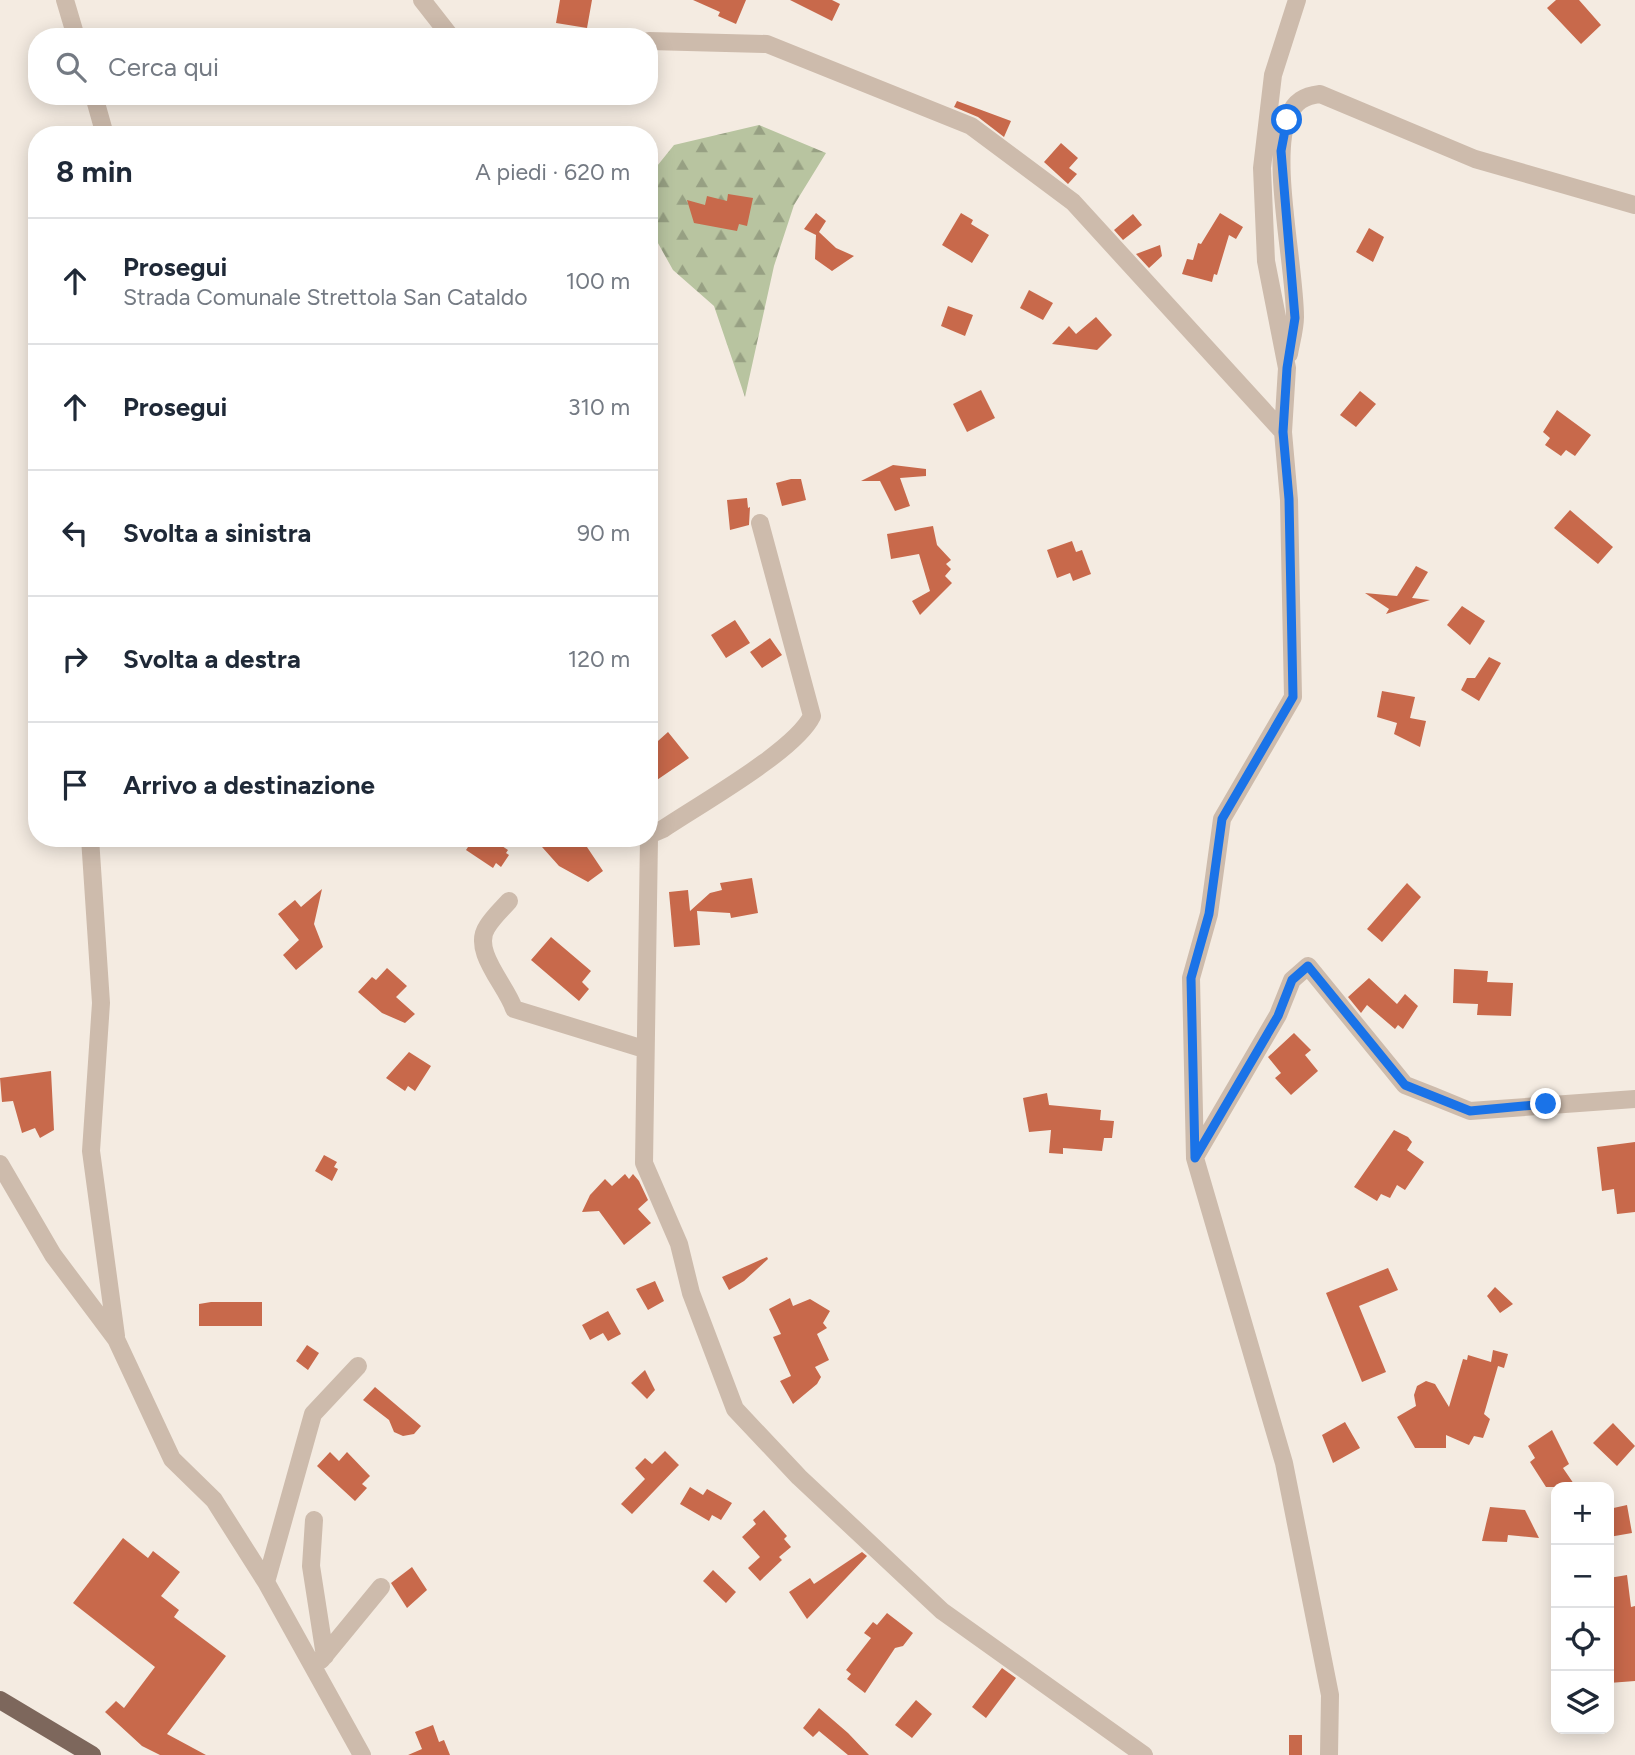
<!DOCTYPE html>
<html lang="it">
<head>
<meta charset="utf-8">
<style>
	body { margin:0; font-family:Figtree,sans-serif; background:#f2f2f3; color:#1f2937 }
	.controls { position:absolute; right:21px; bottom:21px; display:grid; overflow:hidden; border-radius:14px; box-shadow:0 4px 18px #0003 }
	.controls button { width:63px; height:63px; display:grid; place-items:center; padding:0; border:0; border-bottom:2px solid #e0e1e3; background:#fff; color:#1f2937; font:35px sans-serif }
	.stop { position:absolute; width:21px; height:21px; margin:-16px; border:5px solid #1a73e8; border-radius:50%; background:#fff }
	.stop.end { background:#1a73e8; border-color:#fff; box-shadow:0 2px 7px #0008 }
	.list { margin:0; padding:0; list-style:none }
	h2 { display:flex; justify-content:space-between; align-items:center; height:91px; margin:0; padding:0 28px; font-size:30px }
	h2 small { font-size:23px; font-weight:400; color:#747a83 }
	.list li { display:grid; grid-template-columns:46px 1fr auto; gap:21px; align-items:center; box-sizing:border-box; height:126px; padding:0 28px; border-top:2px solid #e0e1e3 }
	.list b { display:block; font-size:26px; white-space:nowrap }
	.list p { margin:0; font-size:23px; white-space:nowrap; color:#747a83 }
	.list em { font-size:23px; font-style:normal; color:#747a83 }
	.icon { flex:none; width:38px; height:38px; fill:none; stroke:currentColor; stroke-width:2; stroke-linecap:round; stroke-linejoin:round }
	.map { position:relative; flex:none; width:1635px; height:1755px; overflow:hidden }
	.search { position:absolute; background:#fff; box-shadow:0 4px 18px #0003; left:28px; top:28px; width:630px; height:77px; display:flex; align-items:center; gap:18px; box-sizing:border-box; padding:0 24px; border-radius:28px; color:#747a83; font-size:26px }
	.panel { position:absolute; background:#fff; box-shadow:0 4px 18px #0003; left:28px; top:126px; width:630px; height:721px; border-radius:28px }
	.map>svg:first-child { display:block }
	.forest { fill:url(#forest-firs) }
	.building { fill:#c8694b }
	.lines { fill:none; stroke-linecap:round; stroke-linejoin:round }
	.minor { stroke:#cdbbac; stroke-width:18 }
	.major { stroke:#7d675c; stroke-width:18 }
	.route { stroke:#1a73e8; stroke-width:9 }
</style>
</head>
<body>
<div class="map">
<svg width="1635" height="1755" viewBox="0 0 1635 1755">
	<defs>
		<pattern id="forest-firs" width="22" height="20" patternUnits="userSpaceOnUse" patternTransform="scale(1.75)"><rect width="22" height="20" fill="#b8c4a0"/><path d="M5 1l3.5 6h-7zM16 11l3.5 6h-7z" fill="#97a083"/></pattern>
	</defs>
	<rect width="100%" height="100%" fill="#f4ebe1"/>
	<!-- forest -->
	<path class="forest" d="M759,125L826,153L794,205L774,266L745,397L714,306L673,270L649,227V176L674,145Z"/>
	<!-- building -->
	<path class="building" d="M560,0H592L587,28L556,23Z
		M693,0H746L736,24L718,16L720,12Z
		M790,0H832L840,4L832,21Z
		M1556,0H1579L1601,25L1581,44L1547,8Z
		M957,101L1011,121L1004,137L978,117L954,107Z
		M1061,143L1078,158L1069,168L1077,174L1068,184L1044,162Z
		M728,194L753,198L747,226L739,224L737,231L694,223L687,200L705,205L707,196L727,201Z
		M816,213L826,221L819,232L836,248L854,256L832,271L815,259L816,235L804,229Z
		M961,213L973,220L971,224L989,235L972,263L942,245Z
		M1220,213L1243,227L1236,239L1229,235L1217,275L1214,274L1212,282L1182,274L1187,259L1193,260L1198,243L1201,244Z
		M1133,214L1142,225L1123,240L1114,230Z
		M1369,228L1384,237L1373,262L1356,252Z
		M1160,245L1162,256L1149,268L1136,254Z
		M1029,290L1053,303L1043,320L1020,308Z
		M948,306L973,315L965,336L941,326Z
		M1096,317L1112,335L1097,350L1052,344L1069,326L1076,334Z
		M981,390L995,418L967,432L953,404Z
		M1360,391L1376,404L1356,427L1340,415Z
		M1557,410L1591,435L1575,456L1566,450L1561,456L1545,445L1550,438L1543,432Z
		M893,465L926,469V476L900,478L910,506L895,511L880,481H861Z
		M791,479H801L806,500L782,506L776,483Z
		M747,498L748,508L750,507L749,525L730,530L727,500Z
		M1570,510L1613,547L1598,564L1554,528Z
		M933,526L937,545L951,560L946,564L951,569L945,576L952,583L920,615L912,601L930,591L919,554L891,559L887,534Z
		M1072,541L1076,552L1082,550L1091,574L1073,581L1070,573L1057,578L1047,550Z
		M1416,566L1428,572L1412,598L1430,600L1386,614L1389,609L1365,593L1397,596Z
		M1462,606L1485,621L1470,645L1447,625Z
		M735,620L750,643L726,658L711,635Z
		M770,638L782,655L762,668L750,652Z
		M1489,657L1501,663L1479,701L1461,690L1467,678H1475Z
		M1382,691L1415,697L1410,718L1426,721L1420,747L1394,734L1397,723L1377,717Z
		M668,732L689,758L654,782L649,776V749Z
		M474,838H490L508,850L506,853L509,855L501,867L496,863L493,868L466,850Z
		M534,838H581L603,871L588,882L559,866Z
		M752,878L758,913L731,918L730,913L697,911L700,945L674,947L669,892L688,890L690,911L710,893L722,890L720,883Z
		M1407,883L1421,897L1382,942L1367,929Z
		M322,889L314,924L323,947L296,970L283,955L299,940L278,914L295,900L301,907Z
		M551,937L591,971L582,982L589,989L579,1001L531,960Z
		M387,968L407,986L396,997L415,1014L405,1023L382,1013L358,992L372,977L376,980Z
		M1454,969L1488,971L1487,982L1513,983L1511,1016L1477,1015L1478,1004L1453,1003Z
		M1369,978L1397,1004L1405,994L1418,1006L1403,1029L1398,1025L1395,1029L1367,1005L1361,1013L1348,997Z
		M1294,1033L1311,1050L1305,1055L1318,1071L1291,1095L1275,1078L1281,1073L1268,1057Z
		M409,1052L431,1066L415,1091L408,1086L405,1091L386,1078Z
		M51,1071L54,1130L40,1138L35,1128L22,1133L13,1101L2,1102L0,1078Z
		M1047,1093L1049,1105L1101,1110L1100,1120L1114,1121L1112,1138H1104L1102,1151L1063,1148V1154L1049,1153L1051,1130L1029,1132L1023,1098Z
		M1394,1130L1408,1137L1412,1142L1407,1150L1424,1162L1405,1190L1397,1185L1390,1198L1381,1194L1377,1201L1354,1187Z
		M1635,1142V1212L1617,1214L1614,1189L1602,1191L1597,1147Z
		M324,1155L337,1162L334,1167L338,1169L332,1181L315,1171Z
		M625,1174L629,1179L633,1174L639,1181L648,1200L638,1209L651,1223L624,1245L599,1211L582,1212L590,1195L605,1179L612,1186Z
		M767,1257L768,1259L744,1281L729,1290L722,1277Z
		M1388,1268L1398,1290L1359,1306L1386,1372L1362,1382L1326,1293Z
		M655,1281L664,1301L648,1310L636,1289Z
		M1495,1287L1513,1304L1500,1313L1487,1296Z
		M790,1298L793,1306L810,1299L830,1311L823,1323L827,1328L817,1334L829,1360L815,1367L821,1377L817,1384L793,1404L780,1381L791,1376L773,1337L781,1334L769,1309Z
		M211,1302H262V1326H199V1304Z
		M608,1311L621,1334L608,1341L603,1333L590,1340L582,1325Z
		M307,1345L319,1353L308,1370L296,1361Z
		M1493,1350L1508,1354L1504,1368L1498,1366L1484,1414L1490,1419L1483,1438L1474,1436L1469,1445L1446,1435V1448H1415L1397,1417L1416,1406L1414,1395L1417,1386L1426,1381L1435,1384L1449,1407L1463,1359L1467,1360L1468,1355L1491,1362Z
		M645,1370L655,1390L647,1399L631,1383Z
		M375,1387L421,1426L414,1434L403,1436L394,1432L389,1420L363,1400Z
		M1345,1422L1360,1448L1333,1463L1322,1435Z
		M1613,1423L1635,1446L1617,1466L1593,1443Z
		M1552,1430L1569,1464L1563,1468L1576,1487H1546L1530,1462L1535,1458L1528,1446Z
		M665,1451L679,1465L632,1514L621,1504L645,1479L635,1468L645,1458L652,1464Z
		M330,1452L339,1461L347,1452L370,1476L362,1484L367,1488L355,1501L317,1466Z
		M690,1487L703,1495L707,1489L732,1503L721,1520L712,1515L709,1521L680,1504Z
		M1627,1505L1632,1533L1609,1537V1509Z
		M1490,1507L1525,1510L1539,1538L1508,1535L1507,1542L1482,1541Z
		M764,1510L787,1536L784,1539L791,1547L779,1557L782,1560L760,1581L748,1568L760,1557L742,1537L756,1524L753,1520Z
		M123,1538L148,1558L153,1551L180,1572L161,1596L179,1610L174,1617L226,1656L167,1734L206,1755H160L142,1746L105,1712L116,1701L124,1708L155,1667L73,1603Z
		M862,1552L867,1556L807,1619L789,1592L810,1578L814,1584Z
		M412,1567L427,1590L407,1608L391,1583Z
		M713,1570L736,1592L726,1603L703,1581Z
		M1627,1575L1631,1607L1635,1606V1681L1609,1683V1578Z
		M887,1613L913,1633L903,1646L895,1648L865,1693L847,1679L851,1674L846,1670L871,1638L864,1633L873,1622L877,1625Z
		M1002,1668L1016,1678L986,1718L972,1707Z
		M916,1700L932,1714L912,1738L895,1725Z
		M819,1708L848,1733L869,1755H848L819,1731L813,1737L803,1728Z
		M433,1725L439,1742L444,1740L450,1755H408L422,1749L415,1732Z
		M1289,1735H1302V1755H1289Z"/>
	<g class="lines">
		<!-- minor -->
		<path class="minor" d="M65,0L76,37
			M422,0L451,37
			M1297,0L1273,75L1262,168L1266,261L1287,368L1283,432L1289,500L1293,697L1222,819L1209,914L1191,978L1195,1158L1284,1463L1330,1695L1329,1755
			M649,41L767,44L971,126L1073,202L1283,432
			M94,96L105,135
			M1289,354C1291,342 1295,329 1295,317C1295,267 1270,158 1288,117C1295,101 1304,96 1320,94L1475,159L1635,205
			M649,835L663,829C700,804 795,751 812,716L760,523
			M90,838L101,1003L91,1151L116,1336
			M649,838L644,1163L679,1244L691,1293L735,1409L799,1477L942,1611L1144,1755
			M509,901C502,909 493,917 487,927C471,951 507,986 514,1009L644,1049
			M1195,1157L1278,1015L1292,980L1308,966L1405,1085L1433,1096L1470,1111L1635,1099
			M0,1164L53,1255L116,1339L172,1459L214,1500L266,1582L362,1755
			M314,1520L311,1566L325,1656
			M266,1582L313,1414L358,1366
			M321,1660L381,1587"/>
		<!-- major -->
		<path class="major" d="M0,1700L92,1755"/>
	</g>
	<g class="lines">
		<!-- route -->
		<path class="route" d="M1287,120L1281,151L1295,318L1287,368L1283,432L1289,499L1293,697L1222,819L1209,914L1191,978L1195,1158L1278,1016L1292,980L1308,966L1405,1085L1470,1111L1546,1104"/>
	</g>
</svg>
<div class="controls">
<button>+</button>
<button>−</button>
<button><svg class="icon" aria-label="locate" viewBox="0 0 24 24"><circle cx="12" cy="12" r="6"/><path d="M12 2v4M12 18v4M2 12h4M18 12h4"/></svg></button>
<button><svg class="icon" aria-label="layers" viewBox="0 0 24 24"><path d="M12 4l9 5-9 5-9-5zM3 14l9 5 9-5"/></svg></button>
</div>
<div class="stop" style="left:1287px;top:120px"></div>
<div class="stop end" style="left:1546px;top:1104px"></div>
<div class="search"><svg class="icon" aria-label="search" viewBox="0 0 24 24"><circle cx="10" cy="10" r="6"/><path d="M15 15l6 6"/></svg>Cerca qui</div>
<section class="panel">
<h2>8 min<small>A piedi · 620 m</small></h2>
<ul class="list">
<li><svg class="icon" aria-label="ahead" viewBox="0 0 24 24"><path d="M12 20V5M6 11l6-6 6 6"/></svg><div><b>Prosegui</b><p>Strada Comunale Strettola San Cataldo</p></div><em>100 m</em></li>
<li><svg class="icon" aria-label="ahead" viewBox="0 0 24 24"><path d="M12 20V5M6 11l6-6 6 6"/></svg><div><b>Prosegui</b></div><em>310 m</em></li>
<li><svg class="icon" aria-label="left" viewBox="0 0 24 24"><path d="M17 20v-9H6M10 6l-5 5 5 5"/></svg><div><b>Svolta a sinistra</b></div><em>90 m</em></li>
<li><svg class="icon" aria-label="right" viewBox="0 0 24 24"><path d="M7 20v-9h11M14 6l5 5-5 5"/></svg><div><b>Svolta a destra</b></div><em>120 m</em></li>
<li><svg class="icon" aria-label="arrive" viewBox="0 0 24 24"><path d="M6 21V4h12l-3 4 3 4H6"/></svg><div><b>Arrivo a destinazione</b></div></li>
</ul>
</section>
</div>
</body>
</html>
